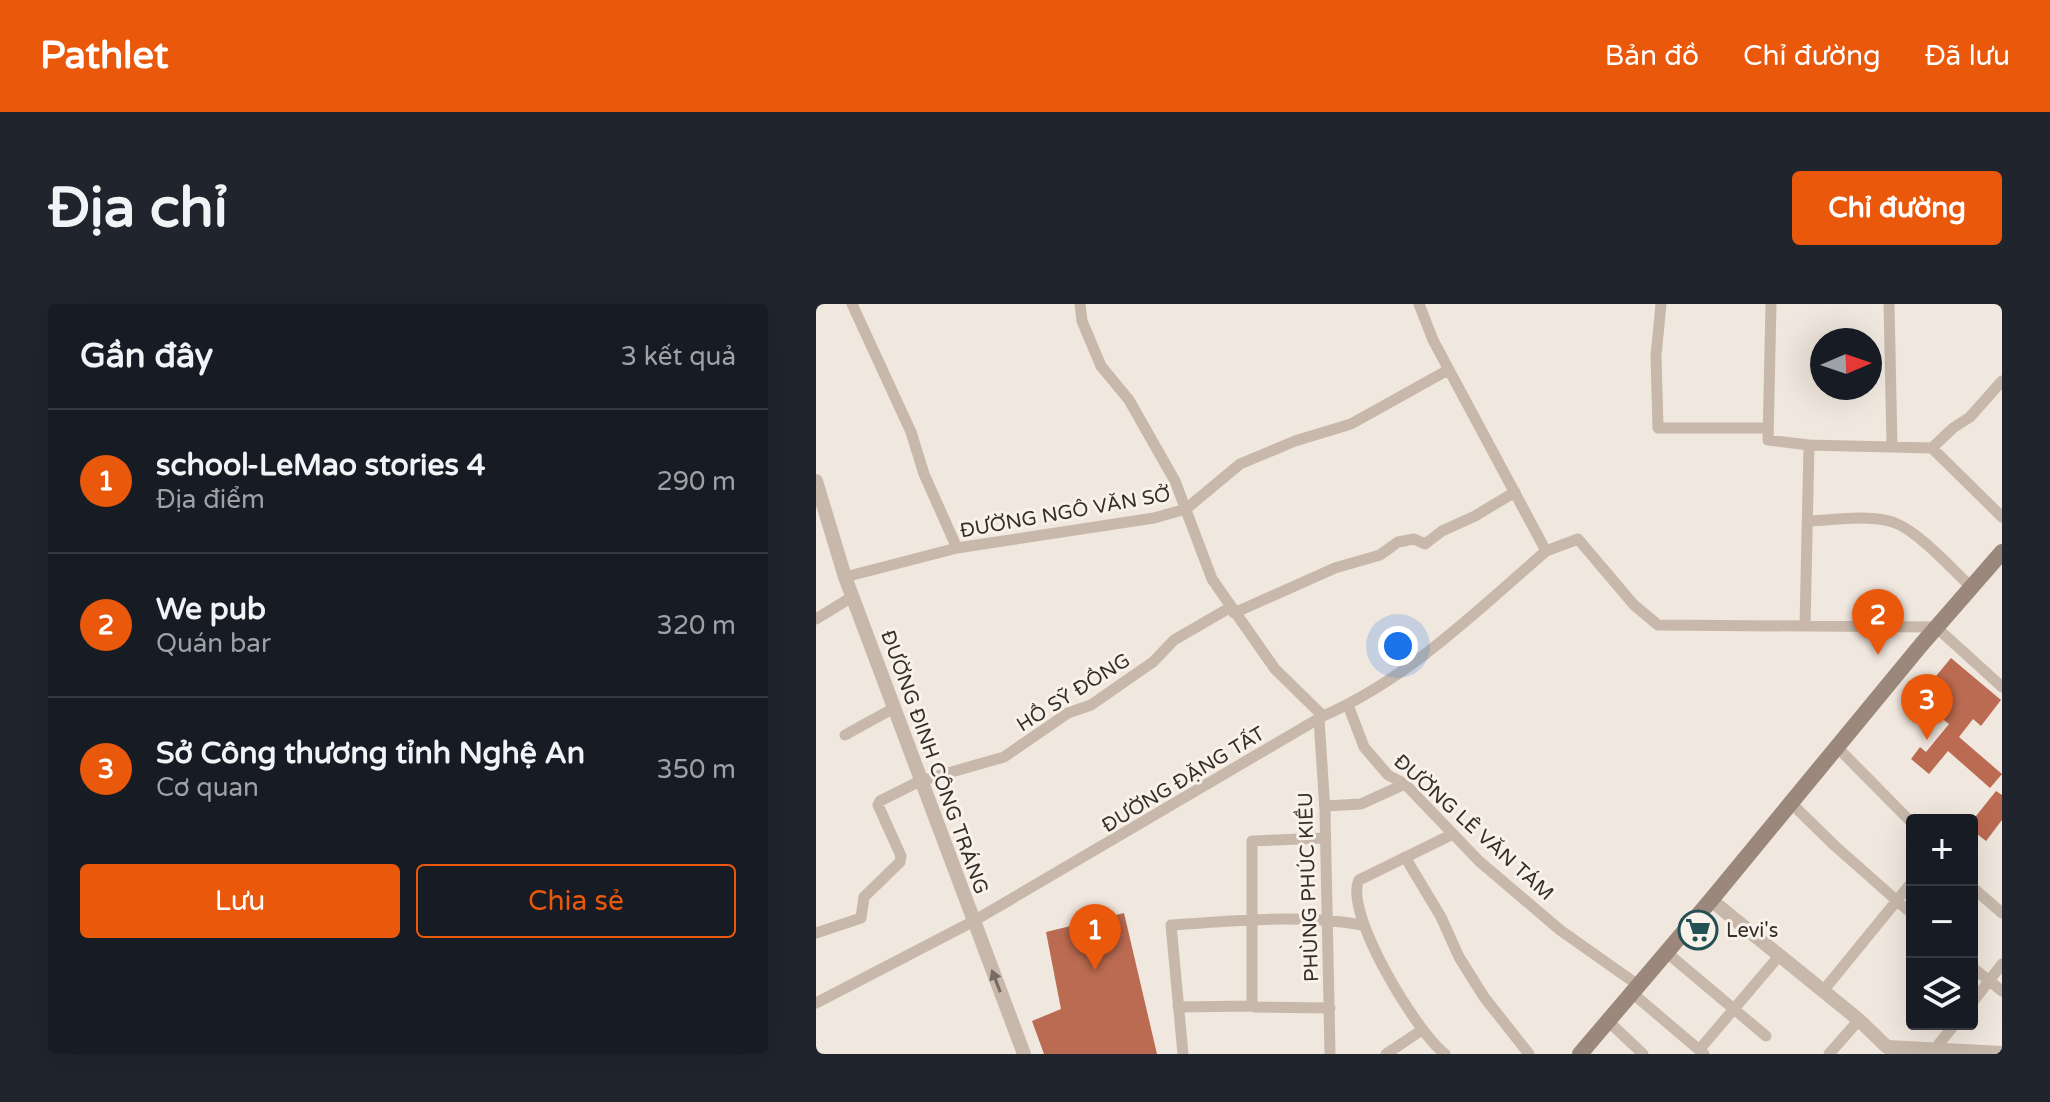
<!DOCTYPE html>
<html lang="vi">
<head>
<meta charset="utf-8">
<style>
	body { margin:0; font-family:"Varela Round",sans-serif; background:#20242c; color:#f1f3f6 }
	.controls { position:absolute; right:24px; bottom:24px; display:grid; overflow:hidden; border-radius:8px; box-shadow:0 8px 32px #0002 }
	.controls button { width:72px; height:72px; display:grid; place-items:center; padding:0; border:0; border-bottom:2px solid #363941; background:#171b24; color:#f1f3f6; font:40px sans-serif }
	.compass { position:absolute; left:994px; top:24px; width:72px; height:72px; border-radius:50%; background:#171b24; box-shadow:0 8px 32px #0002; rotate:88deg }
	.you { position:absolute; left:582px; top:342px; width:28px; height:28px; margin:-20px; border:6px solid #fff; border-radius:50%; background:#1a73e8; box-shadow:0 0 0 12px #1a73e833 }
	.badge { display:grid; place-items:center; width:52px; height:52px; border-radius:50%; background:#ea580c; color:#fff; font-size:26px; font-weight:700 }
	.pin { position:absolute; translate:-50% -66px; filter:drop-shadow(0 2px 4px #0008) }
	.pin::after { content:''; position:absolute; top:42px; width:28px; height:24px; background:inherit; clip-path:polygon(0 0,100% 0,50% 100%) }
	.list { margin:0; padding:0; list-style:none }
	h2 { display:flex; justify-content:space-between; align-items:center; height:104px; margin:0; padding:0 32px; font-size:34px }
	h2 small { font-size:26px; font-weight:400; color:#9ea1a6 }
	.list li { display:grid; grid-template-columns:52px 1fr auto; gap:24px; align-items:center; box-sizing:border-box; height:144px; padding:0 32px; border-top:2px solid #363941 }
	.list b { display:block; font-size:30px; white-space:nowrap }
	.list p { margin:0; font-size:26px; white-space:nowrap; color:#9ea1a6 }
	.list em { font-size:26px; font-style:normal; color:#9ea1a6 }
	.actions { display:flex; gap:16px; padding:24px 32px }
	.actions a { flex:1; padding:18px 0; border:2px solid #ea580c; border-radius:8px; text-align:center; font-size:28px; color:#ea580c }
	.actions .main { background:#ea580c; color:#fff }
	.icon { flex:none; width:44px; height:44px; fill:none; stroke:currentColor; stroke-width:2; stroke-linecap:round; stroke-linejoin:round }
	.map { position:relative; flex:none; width:1186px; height:750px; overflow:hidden; border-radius:8px }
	header { display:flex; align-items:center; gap:48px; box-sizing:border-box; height:112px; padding:0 40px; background:#ea580c; color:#fff }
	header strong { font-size:38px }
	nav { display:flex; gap:44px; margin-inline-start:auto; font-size:28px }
	.intro { display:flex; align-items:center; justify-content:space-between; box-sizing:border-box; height:192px; padding:0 48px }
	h1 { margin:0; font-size:56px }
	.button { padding:20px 36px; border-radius:8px; background:#ea580c; color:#fff; font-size:28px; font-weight:700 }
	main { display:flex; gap:48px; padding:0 48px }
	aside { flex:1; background:#171b24; border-radius:8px; box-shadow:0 8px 32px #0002 }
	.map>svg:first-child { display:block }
	.building { fill:#bb6b51 }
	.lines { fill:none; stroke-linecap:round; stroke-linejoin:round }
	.minor { stroke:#c7b8ab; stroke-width:11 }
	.tertiary { stroke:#c7b8ab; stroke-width:14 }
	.secondary { stroke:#9b877c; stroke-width:16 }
	.oneway { fill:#776c64 }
	.labels { text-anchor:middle; stroke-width:6; stroke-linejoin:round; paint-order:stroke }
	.street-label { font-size:20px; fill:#362d29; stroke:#f8f2ea }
	.poi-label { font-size:20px; fill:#362d29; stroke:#f8f2ea; text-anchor:start }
</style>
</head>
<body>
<header>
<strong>Pathlet</strong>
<nav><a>Bản đồ</a><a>Chỉ đường</a><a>Đã lưu</a></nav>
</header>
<div class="intro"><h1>Địa chỉ</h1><a class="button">Chỉ đường</a></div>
<main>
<aside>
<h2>Gần đây<small>3 kết quả</small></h2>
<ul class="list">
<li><span class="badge">1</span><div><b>school-LeMao stories 4</b><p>Địa điểm</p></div><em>290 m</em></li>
<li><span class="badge">2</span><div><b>We pub</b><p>Quán bar</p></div><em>320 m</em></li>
<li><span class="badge">3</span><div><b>Sở Công thương tỉnh Nghệ An</b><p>Cơ quan</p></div><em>350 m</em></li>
</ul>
<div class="actions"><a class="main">Lưu</a><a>Chia sẻ</a></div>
</aside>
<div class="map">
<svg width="1186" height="750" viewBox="0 0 1186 750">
	<rect width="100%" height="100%" fill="#f0e7de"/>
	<!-- building -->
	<path class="building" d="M1135,354L1185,396L1165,422L1157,415L1143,433L1186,470L1174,484L1132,447L1113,470L1095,455L1104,443L1110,448L1133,420L1101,395Z
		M1180,487L1186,491V516L1170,537L1156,526V517Z
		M308,609L341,750H228L216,717L245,705L230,628Z"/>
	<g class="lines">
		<!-- minor -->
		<path class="minor" d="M36,0L95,128L108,170L141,244
			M264,0L266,17L285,62L313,96L359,177L396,275L459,365L507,412
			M603,0L617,36L730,247L762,235L818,301L842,321L1120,323L1186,383
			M845,0L840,52L842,124H952
			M955,0L952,136L993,141L1116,144L1186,213
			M1073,0L1076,142
			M1116,144L1137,124L1154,113L1186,77
			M992,217C1018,216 1047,211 1073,217C1099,223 1135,264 1155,283
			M29,273L141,244L338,214L370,205L424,160L479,137L535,120L632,66
			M418,309L519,264L564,251L582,238L598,235L609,240L626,227L659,212L699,188
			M0,315L36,293
			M989,322L993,141
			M532,401L548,443L572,471L589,480L663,557L744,626L822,681
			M503,415L509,507L514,750
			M29,431L78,404
			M1021,443L1096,519
			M975,499L1019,542L1096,610
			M509,502L545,500L589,480
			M508,534L436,537V700L439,703L514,704
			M589,553L625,613L643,653L668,693L713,750
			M1156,583L1186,609
			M0,629L45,614L48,593L84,558L85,552L62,501L64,497L104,477L188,453L252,409L275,401L337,358L358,336L415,303
			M850,648L950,732
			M1156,663L1186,687
			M1007,687L1096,578
			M815,688L888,750
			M0,699L156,618L507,412C592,375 661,307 730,247
			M1156,699L1186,660
			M362,703L437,702
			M792,717L827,750
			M883,746L963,652
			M1118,746L1139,720
			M367,750L355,621C419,617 483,610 546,621
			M570,750L606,726
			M629,750C601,729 527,608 543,576L637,530
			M1013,750L1043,716"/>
		<!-- tertiary -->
		<path class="tertiary" d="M0,177L29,273L208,750
			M895,596L1043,716L1071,743L1186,749"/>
		<!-- secondary -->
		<path class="secondary" d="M764,750L895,596L1105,341L1186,248"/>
	</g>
	<!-- one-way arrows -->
	<defs><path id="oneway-solid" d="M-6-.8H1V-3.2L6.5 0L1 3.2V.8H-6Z" transform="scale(2)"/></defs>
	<use class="oneway" href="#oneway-solid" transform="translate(180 677) rotate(-111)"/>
	<!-- icons -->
	<defs>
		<g id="supermarket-ring" transform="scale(2)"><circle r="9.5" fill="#f8f2ea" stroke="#235053" stroke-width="1.5"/><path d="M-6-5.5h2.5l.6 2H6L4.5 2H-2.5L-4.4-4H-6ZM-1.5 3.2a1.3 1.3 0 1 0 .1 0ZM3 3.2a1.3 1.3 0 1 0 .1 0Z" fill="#235053"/></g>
	</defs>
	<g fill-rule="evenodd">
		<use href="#supermarket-ring" x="882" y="626"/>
	</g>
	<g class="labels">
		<!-- street labels -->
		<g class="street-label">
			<text transform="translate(249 208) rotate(-10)" y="7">ĐƯỜNG NGÔ VĂN SỞ</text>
			<text transform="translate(257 388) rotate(-32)" y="7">HỒ SỸ ĐỒNG</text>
			<text transform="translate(119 458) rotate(70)" y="7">ĐƯỜNG ĐINH CÔNG TRÁNG</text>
			<text transform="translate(367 475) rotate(-31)" y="7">ĐƯỜNG ĐẶNG TẤT</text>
			<text transform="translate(658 523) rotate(42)" y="7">ĐƯỜNG LÊ VĂN TÁM</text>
			<text transform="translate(492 583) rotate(-92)" y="7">PHÙNG PHÚC KIỀU</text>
		</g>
		<!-- poi labels -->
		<g class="poi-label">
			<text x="910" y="633">Levi's</text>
		</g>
	</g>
</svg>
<div class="controls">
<button>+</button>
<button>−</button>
<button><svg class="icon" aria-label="layers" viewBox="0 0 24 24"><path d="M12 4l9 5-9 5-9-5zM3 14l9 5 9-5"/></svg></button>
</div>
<svg class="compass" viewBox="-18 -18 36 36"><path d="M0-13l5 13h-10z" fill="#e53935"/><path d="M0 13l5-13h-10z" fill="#9ea1a6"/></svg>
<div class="you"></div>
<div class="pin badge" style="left:279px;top:666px">1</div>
<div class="pin badge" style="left:1062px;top:351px">2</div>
<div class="pin badge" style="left:1111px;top:436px">3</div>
</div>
</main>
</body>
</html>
